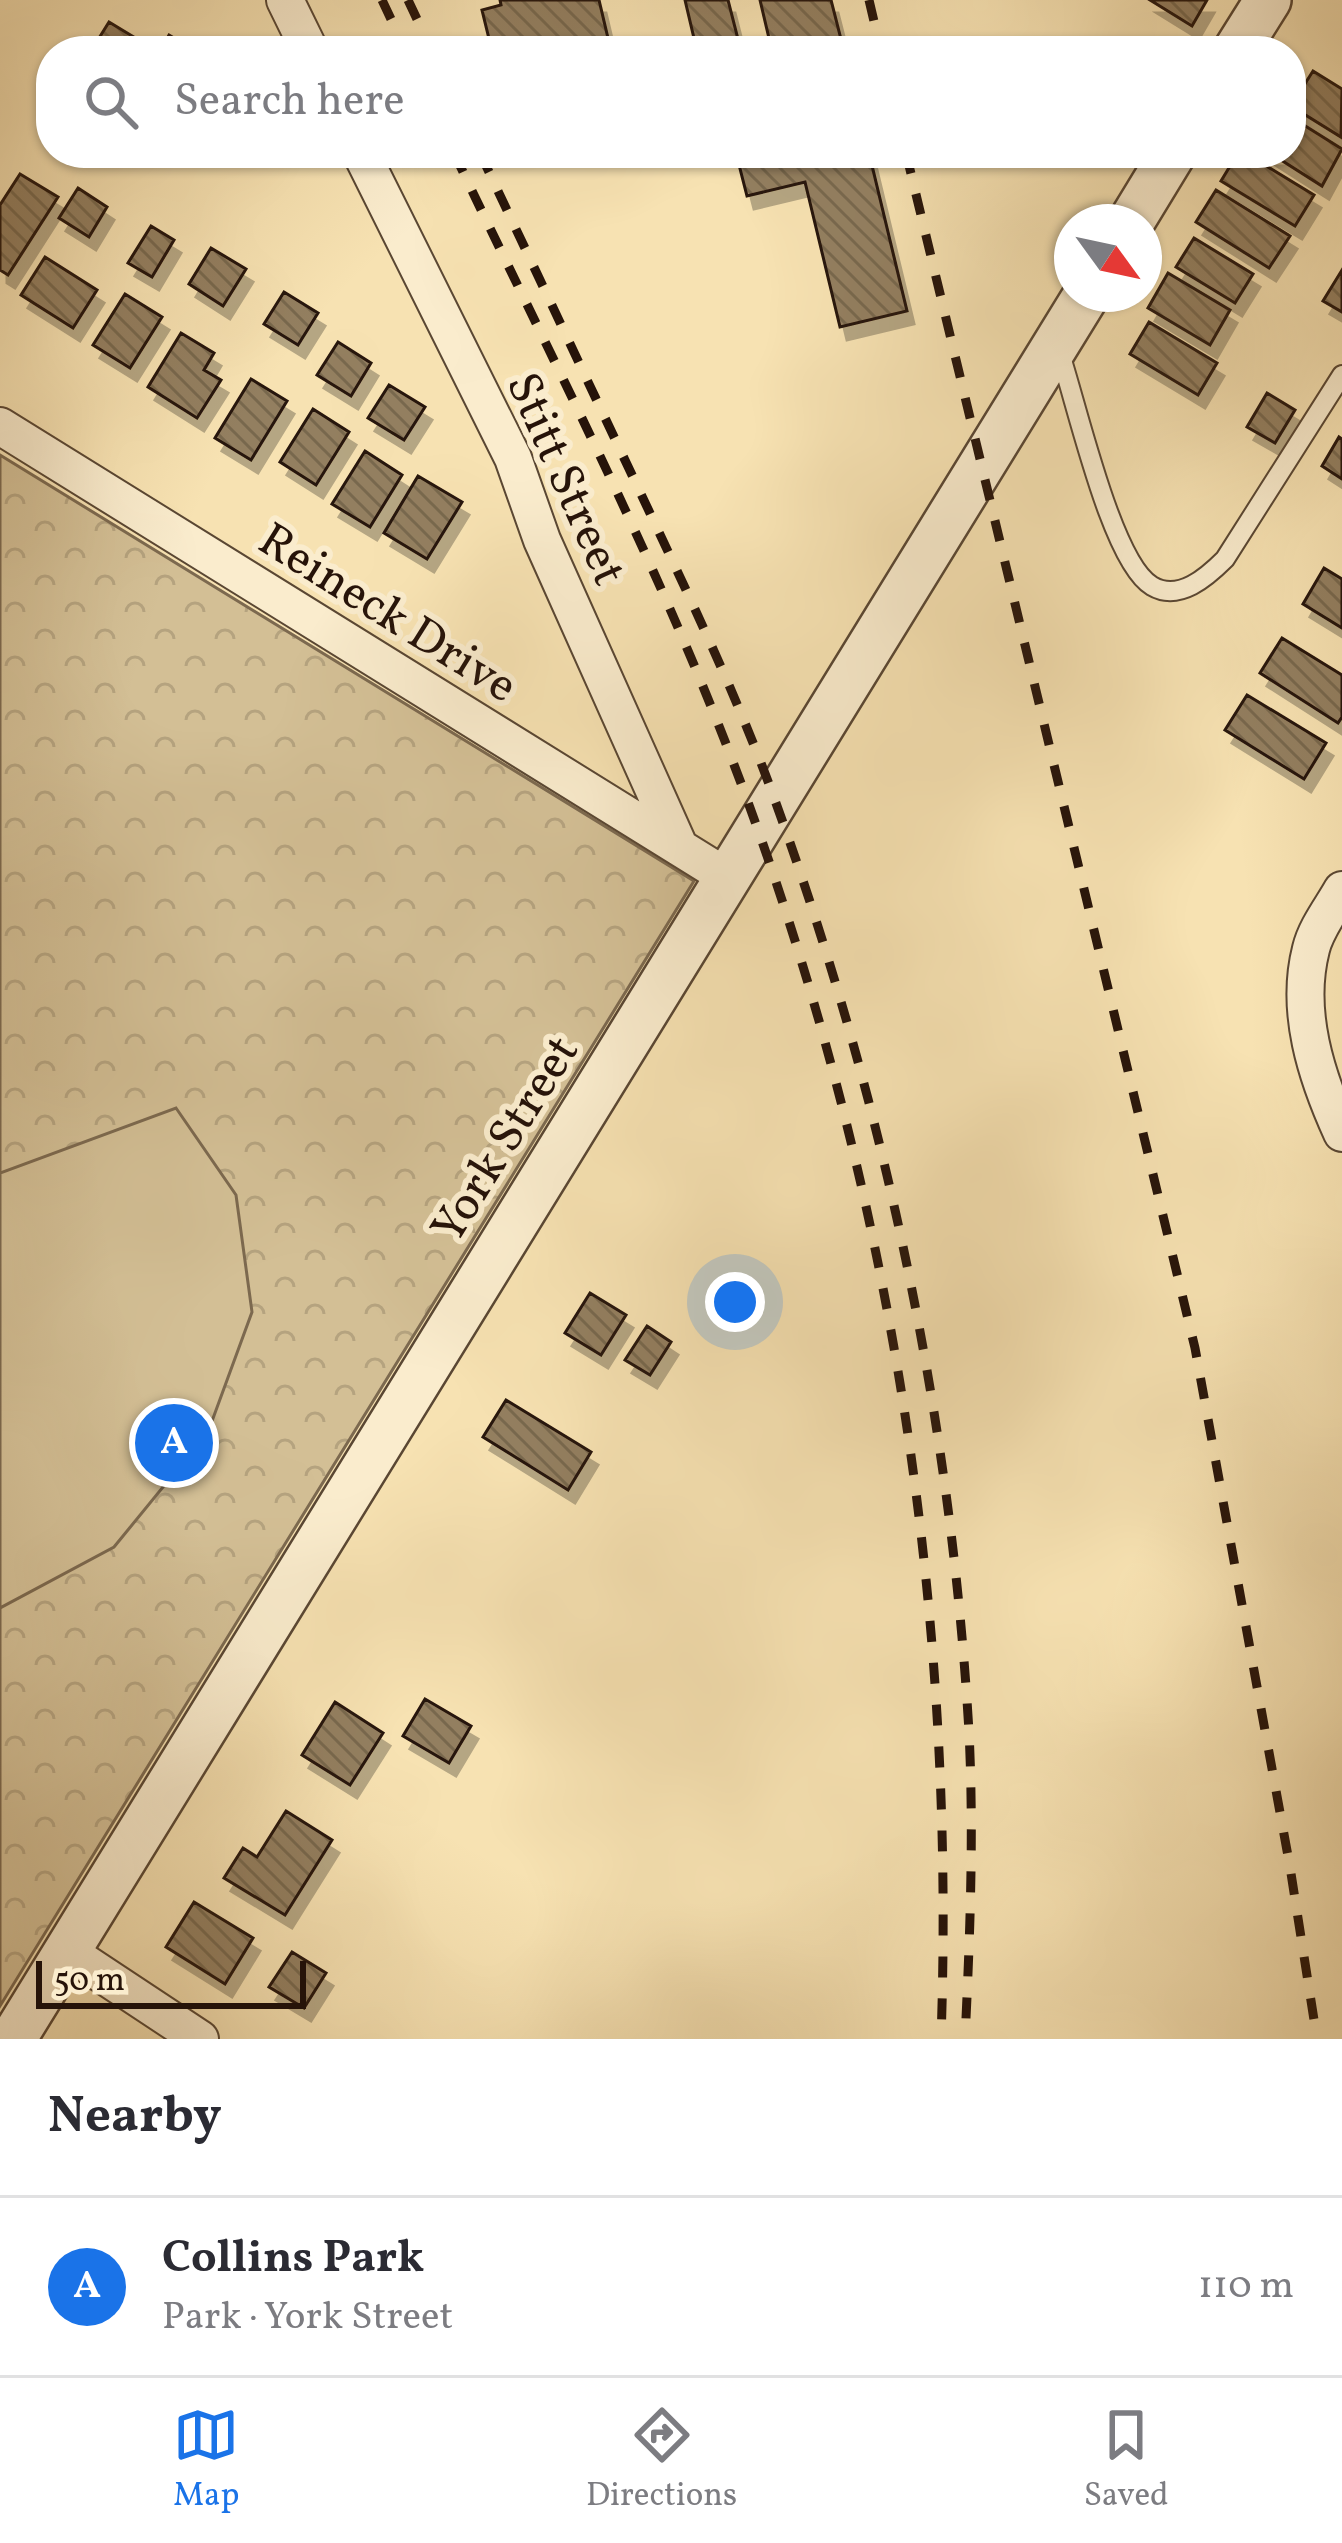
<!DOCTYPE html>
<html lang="en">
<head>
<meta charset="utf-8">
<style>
	body { margin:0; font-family:Vollkorn,serif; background:#f7f7f7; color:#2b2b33 }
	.compass { position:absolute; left:1054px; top:204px; width:108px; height:108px; border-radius:50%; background:#fff; box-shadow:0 3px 9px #0004; rotate:123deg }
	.scale { position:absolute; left:36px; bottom:30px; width:270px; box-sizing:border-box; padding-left:12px; border:6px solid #261309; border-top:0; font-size:33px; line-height:42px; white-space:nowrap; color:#261309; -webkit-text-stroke:9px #faeccd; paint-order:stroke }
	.you { position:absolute; left:735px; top:1302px; width:42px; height:42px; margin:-30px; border:9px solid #fff; border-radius:50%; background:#1a73e8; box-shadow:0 0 0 18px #1a73e833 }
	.badge { display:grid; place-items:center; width:78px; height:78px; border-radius:50%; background:#1a73e8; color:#fff; font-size:39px; font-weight:700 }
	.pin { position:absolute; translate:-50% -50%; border:6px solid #fff; box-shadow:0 3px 12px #0006 }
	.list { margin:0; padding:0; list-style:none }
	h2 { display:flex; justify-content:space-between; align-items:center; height:156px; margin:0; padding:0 48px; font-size:51px }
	h2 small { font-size:39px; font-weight:400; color:#7c7c81 }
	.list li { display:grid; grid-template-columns:78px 1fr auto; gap:36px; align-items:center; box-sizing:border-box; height:180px; padding:0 48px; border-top:3px solid #e1e1e2 }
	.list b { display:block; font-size:45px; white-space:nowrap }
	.list p { margin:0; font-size:39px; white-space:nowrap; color:#7c7c81 }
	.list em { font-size:39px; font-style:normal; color:#7c7c81 }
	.icon { flex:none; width:66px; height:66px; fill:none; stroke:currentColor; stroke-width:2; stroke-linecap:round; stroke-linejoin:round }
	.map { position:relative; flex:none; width:1342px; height:2039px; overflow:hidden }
	.search { position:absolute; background:#fff; box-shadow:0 3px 9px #0004; left:36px; right:36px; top:36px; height:132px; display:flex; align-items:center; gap:30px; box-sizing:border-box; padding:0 42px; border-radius:48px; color:#7c7c81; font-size:45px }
	.sheet { height:336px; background:#fff }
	nav { display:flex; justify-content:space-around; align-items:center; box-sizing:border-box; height:168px; border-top:3px solid #e1e1e2; background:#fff; font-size:33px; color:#7c7c81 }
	nav a { display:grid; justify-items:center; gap:6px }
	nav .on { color:#1a73e8 }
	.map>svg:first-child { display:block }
	.forest { fill:url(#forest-crowns); stroke:#7c694f; stroke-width:3 }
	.pitch { fill:#d3bf95; stroke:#7c694f; stroke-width:3 }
	.building { fill:url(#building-back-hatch); stroke:#261309; stroke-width:3; filter:url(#shadow) }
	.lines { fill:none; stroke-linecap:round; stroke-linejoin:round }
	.service-casing { stroke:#5a4733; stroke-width:22 }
	.minor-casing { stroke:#5a4733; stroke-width:40 }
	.tertiary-casing { stroke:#5a4733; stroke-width:50 }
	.service { stroke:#faeccd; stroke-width:18 }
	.minor { stroke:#faeccd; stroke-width:36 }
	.tertiary { stroke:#faeccd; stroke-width:45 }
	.rail { stroke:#261309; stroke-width:9; stroke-dasharray:21 21; stroke-linecap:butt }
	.labels { text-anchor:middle; stroke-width:12; stroke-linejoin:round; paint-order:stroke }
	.street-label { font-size:48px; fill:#261309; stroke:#faeccd }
</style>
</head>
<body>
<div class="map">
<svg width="1342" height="2039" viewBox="0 0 1342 2039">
	<defs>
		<pattern id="forest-crowns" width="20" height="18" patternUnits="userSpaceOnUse" patternTransform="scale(3)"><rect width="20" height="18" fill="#d3bf95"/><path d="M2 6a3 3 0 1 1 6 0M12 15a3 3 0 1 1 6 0" fill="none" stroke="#b5a37f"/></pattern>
		<pattern id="building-back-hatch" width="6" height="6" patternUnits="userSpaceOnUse" patternTransform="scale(3)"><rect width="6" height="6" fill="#937f61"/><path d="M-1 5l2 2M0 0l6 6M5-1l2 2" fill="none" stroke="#78674e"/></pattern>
		<filter id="shadow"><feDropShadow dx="7" dy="13" stdDeviation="0" flood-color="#0004"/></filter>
	</defs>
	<rect width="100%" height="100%" fill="#f7e2b2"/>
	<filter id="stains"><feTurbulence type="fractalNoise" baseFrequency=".00167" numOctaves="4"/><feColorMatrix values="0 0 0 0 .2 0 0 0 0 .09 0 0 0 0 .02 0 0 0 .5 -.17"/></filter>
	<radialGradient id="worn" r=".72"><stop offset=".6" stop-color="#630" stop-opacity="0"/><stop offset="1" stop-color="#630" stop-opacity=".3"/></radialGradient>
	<!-- forest -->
	<path class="forest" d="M0,455L694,881L0,2006Z"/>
	<!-- pitch -->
	<path class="pitch" d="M176,1108L236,1195L252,1312L208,1432L114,1547L0,1608V1173Z"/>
	<!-- building -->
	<path class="building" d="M500,0H599L611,51H492L482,10L501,5Z
		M685,0H728L741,51H697Z
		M760,0H831L844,51H772Z
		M1150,0H1207L1192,26Z
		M109,22L147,45L144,51H91Z
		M169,35L195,51H160Z
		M1313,71L1342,89L1341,137L1291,106Z
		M1291,117L1342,149L1322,186L1270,153H1291Z
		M736,153H869L907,311L840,327L805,182L747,196Z
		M1238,153H1245L1314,195L1295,226L1221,181Z
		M20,174L58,197L8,275L0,270V205Z
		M78,188L107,207L89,237L59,218Z
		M1216,190L1290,236L1269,268L1196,222Z
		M151,226L174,240L152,277L128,263Z
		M1194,238L1253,274L1235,303L1176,267Z
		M211,248L246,269L223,306L189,284Z
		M45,257L97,290L73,328L21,295Z
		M1342,270V312L1323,301Z
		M1168,273L1230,310L1210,345L1148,308Z
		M284,292L318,313L298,345L264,324Z
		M125,294L162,317L130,368L93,345Z
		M1149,322L1217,363L1198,395L1130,354Z
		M181,333L214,353L204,370L221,380L197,418L148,387Z
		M338,342L371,363L351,396L317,375Z
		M251,379L287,401L251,460L215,438Z
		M389,385L425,407L404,440L368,418Z
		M1267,393L1295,410L1275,443L1247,427Z
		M313,409L349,432L316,485L280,462Z
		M1339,437L1342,439V479L1322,466Z
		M365,451L402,475L370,527L332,504Z
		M418,476L462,502L427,559L384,533Z
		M1324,568L1342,579V628L1303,604Z
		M1282,638L1342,675V717L1338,723L1260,673Z
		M1247,695L1326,743L1304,779L1225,730Z
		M590,1293L626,1315L601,1355L565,1333Z
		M647,1326L671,1342L650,1375L625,1360Z
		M506,1400L591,1452L568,1490L483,1437Z
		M425,1699L471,1726L449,1763L403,1736Z
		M335,1702L383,1733L350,1785L302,1755Z
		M286,1811L332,1840L285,1915L224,1878L243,1848L257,1857Z
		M194,1902L253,1938L225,1984L166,1947Z
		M292,1952L326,1973L304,2008L269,1987Z"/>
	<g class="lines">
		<!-- service casing -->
		<g class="service-casing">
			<path id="service" d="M1059,351C1076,400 1111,562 1152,586C1179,602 1207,577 1225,559L1342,375"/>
		</g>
		<!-- minor casing -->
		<g class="minor-casing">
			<path id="minor" d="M285,0L310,51
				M361,153L513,458L542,540L679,846
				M0,426L727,877
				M1342,890C1332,908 1316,928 1311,949C1295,1011 1316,1076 1342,1133
				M67,1951L200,2039"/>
		</g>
		<!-- tertiary casing -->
		<g class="tertiary-casing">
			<path id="tertiary" d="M1236,51L1268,0
				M1131,222L1173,153
				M13,2039L1087,294"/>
		</g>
		<!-- service -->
		<use href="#service" class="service"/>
		<!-- minor -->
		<use href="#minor" class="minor"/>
		<!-- tertiary -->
		<use href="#tertiary" class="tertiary"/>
		<!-- rail -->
		<path class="rail" d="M382,0L406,51
			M408,0L432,51
			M869,0L881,51
			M454,153C554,364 664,574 745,794C892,1193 956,1614 941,2039
			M480,153C534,267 587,380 641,494C686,590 732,685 769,784C881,1088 950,1408 969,1732C974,1833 970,1937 965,2039
			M906,153L1195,1348L1290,1867L1317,2039"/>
	</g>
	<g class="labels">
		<!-- street labels -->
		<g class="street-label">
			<text transform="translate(568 478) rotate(66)" y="17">Stitt Street</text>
			<text transform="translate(389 611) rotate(32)" y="17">Reineck Drive</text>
			<text transform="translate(503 1138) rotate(-58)" y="17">York Street</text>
		</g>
	</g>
	<rect width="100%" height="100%" filter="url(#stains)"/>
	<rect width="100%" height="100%" fill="url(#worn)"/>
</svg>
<svg class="compass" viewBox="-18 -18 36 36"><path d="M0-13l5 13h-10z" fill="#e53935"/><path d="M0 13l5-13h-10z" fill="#7c7c81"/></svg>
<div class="scale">50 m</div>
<div class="you"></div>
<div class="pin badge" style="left:174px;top:1443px">A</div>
<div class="search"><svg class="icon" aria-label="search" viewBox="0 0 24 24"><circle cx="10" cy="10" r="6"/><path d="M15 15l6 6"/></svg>Search here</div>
</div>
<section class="sheet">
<h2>Nearby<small></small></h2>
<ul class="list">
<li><span class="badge">A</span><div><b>Collins Park</b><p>Park · York Street</p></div><em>110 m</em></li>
</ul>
</section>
<nav>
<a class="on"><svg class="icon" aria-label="map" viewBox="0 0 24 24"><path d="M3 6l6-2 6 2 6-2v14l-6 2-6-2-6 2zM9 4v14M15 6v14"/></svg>Map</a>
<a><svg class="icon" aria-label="directions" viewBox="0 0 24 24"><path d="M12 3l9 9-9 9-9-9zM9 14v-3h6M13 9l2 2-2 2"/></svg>Directions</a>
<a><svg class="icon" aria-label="saved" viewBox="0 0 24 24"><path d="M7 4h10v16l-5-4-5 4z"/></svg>Saved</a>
</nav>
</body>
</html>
